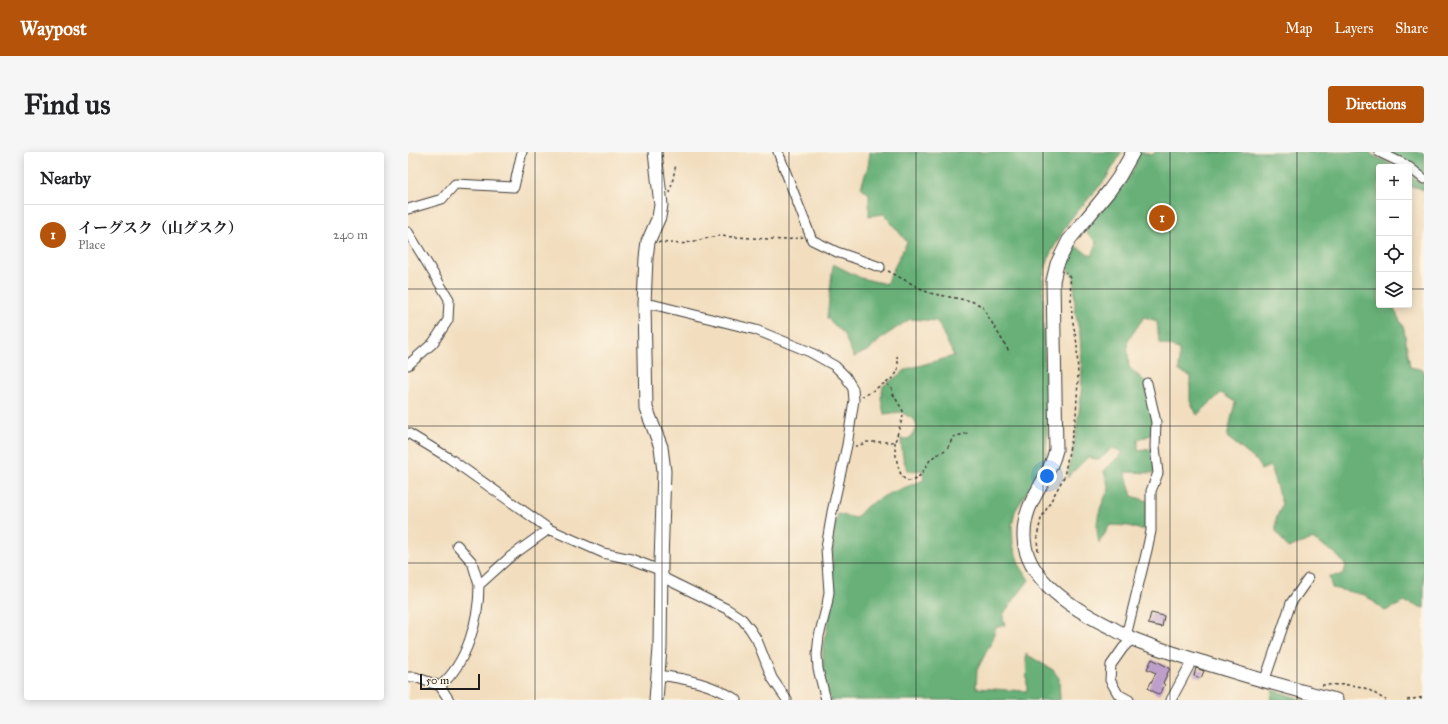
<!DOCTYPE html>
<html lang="en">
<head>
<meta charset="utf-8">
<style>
	body { margin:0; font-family:"IM FELL Great Primer","Noto Serif JP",serif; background:#f6f6f6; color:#202124 }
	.controls { position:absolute; right:12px; top:12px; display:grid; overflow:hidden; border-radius:4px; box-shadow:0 2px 10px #0003 }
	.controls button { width:36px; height:36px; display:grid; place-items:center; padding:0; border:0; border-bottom:1px solid #e0e0e0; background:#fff; color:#202124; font:20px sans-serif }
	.scale { position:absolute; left:12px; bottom:10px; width:60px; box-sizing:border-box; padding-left:4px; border:2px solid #1c1c1c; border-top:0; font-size:11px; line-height:14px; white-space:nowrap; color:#1c1c1c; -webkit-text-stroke:3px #fcf5e5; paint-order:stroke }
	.you { position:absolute; left:639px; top:324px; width:14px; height:14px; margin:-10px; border:3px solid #fff; border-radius:50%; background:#1a73e8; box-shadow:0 0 0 6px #1a73e833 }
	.badge { display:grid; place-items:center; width:26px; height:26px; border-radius:50%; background:#b45309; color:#fff; font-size:13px; font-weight:700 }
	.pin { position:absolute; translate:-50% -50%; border:2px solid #fff; box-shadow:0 1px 4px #0006 }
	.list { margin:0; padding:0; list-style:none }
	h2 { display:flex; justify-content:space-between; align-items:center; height:52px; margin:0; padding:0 16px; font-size:17px }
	h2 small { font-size:13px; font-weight:400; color:#757577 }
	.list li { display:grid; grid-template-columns:26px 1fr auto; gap:12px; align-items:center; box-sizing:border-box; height:60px; padding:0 16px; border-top:1px solid #e0e0e0 }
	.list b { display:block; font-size:15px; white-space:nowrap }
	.list p { margin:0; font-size:13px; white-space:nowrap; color:#757577 }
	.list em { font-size:13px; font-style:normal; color:#757577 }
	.icon { flex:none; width:22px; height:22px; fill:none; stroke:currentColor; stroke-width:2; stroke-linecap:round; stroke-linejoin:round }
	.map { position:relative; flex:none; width:1016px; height:548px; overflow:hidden; border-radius:4px }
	header { display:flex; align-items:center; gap:24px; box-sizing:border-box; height:56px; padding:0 20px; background:#b45309; color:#fff }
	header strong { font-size:19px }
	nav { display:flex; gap:22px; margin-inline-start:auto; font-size:14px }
	.intro { display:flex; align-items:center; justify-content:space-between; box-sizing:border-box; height:96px; padding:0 24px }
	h1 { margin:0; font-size:28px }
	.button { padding:10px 18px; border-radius:4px; background:#b45309; color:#fff; font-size:14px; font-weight:700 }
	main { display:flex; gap:24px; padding:0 24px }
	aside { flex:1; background:#fff; border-radius:4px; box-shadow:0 2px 10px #0003 }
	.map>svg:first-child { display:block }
	.forest { fill:#67b078; stroke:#42664a }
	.building { fill:#be9eca }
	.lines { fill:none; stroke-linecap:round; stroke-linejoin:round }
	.street-casing { stroke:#3c3934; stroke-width:11 }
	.secondary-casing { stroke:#3c3934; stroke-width:15 }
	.path { stroke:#3c3934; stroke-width:1.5; stroke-dasharray:3 3; stroke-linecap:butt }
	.street { stroke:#fff; stroke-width:9 }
	.secondary { stroke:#fff; stroke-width:13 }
	.grid { fill:none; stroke:#1c1c1c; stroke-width:1; stroke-opacity:0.55 }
</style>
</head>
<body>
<header>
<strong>Waypost</strong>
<nav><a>Map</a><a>Layers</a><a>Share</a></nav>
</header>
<div class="intro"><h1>Find us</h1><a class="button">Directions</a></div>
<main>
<aside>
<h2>Nearby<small></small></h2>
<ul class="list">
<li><span class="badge">1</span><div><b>イーグスク（山グスク）</b><p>Place</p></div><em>240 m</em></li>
</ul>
</aside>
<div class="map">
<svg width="1016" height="548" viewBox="0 0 1016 548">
	<rect width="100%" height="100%" fill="#fcf5e5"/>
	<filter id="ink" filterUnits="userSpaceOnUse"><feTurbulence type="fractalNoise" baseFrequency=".025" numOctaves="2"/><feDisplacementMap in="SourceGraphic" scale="8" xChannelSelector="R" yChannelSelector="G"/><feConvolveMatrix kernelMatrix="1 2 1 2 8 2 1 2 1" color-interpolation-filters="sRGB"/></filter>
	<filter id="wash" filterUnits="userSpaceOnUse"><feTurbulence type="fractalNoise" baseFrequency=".012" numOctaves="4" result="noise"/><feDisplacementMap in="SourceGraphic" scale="16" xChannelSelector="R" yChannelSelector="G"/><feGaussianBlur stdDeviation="0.9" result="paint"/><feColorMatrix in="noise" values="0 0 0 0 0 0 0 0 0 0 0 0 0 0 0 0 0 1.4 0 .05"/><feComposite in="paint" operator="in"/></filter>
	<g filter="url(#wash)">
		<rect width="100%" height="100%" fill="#f2debf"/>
		<!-- forest -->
		<path class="forest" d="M462,0H714L697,28L661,69L642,102L635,125V158L639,279L638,303L631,321L607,359L604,374L605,393L611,412L621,428L596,461L595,467L597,473L588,475L584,489L569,518L568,536L619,539L618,502L645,518L651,526L652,548H422L415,521V493L419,477L425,446L424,387L430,362L448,366L459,354L480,342L516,328L514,318L501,319C494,310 494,298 493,287H501L509,276L507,268L493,260L476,262L473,246L475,234L499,217L546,204L529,169L502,167L475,185L461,198L446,205L435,181L419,166L425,112L453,126L478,132L499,90L476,62L461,64V42L453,35L460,14Z
			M732,0L744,3L747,0H962L964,3L990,15H971V153H984L996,177L1002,215L1016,218V456L997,450L977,459L957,443L924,436L921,424L935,423L938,414L927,401L904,387L880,396L868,379V367L874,352L862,314L853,318L850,310L819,285L827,250L813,241L789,263L782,249V224L771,219V197L751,191L749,169L736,165L719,190L721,215L737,230L745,269V282L730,288V299L744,297L747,321L717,320L724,344L740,349L739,377H730L721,374L702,373L691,391C686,369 691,357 701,337L696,319L715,300L704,296L691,308L680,305L659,326L667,288L673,245L674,216L672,183L667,159L666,125L659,116L660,111L667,94L684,104L689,91L677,79C691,58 711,42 724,20C727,14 729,7 732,0Z
			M983,0H1016V23L983,3Z
			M1001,22L1016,33V38L1008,35H1001Z
			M865,538L896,548H863Z"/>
		<g id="blocks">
			<!-- building -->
			<path class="building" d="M743,461L756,464L754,475L740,472Z
				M744,507L762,516L755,531L757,533L751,543L740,536L748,521L739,517Z
				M788,516L796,519L793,526L786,524Z"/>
		</g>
	</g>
	<g filter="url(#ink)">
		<use href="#blocks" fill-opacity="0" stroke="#3c3934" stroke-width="1"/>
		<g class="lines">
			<!-- street casing -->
			<g class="street-casing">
				<path id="street" d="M370,0L404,88L429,100L472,115
					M971,0L996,12L1000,15
					M1001,15L1016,27
					M0,57L34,47L47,32L106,35L114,0
					M0,80L41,147L40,168L25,191L0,213
					M236,152L247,153L348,178L402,200L427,214L438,225L445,237L446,248L439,293L424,360L418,396L421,440L419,453L411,484L409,502L410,517L418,548
					M0,281L41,306L141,377L195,401L223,407L249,417L258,427L319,457L334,467L342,477L349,488L364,526L379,548
					M49,393L64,410L71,433
					M718,484L739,398L743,379V339L750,321L747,295L748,270L739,231
					M251,523C279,527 305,532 329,548
					M0,525H7L32,534L41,548
					M856,530L883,451L900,427
					M32,534C59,511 71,468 71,433L102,405L141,377
					M721,548L710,542L702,528L703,513L715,496L724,487
					M763,548L785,507"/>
			</g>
			<!-- secondary casing -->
			<g class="secondary-casing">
				<path id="secondary" d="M247,0L253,53L251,65L240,90L238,106L236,152L238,256L253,295L256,319L253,410L252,496L248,548
					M725,0L711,25L701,39L661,88L649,112L645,129L648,298C640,332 615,348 616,385C617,429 669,459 704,476C711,480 718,484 725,487C749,497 775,504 800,512C842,525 884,537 928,548"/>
			</g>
			<!-- path -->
			<path class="path" d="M262,41L268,12
				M250,90L273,92L310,84L378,88L395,85
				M480,119L521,141L563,149L574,154L602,201
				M478,231C490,222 492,219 489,204
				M487,290C487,300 490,340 509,326C515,322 518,312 524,306C528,303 533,301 537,298C541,295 543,289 545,285L560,281
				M447,294H450L459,290H487L495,264V259L485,242L484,237L478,231C469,234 463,242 454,244
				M630,399L629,385L633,367L656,325L668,263L670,229L669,192L664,165L662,125L657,120
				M914,533C928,533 945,531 959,537C966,540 971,545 978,548
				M999,548L1016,545"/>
			<!-- street -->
			<use href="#street" class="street"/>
			<!-- secondary -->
			<use href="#secondary" class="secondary"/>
		</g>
	</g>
	<!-- grid -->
	<path class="grid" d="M127,0V548M254,0V548M381,0V548M508,0V548M635,0V548M762,0V548M889,0V548M0,137H971M1001,137H1016M0,274H1016M0,411H1016"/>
</svg>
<div class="controls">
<button>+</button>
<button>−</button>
<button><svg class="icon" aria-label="locate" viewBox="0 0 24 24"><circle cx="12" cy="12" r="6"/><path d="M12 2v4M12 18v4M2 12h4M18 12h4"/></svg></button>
<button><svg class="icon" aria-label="layers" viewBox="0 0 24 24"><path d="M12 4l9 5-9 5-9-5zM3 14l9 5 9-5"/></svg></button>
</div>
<div class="scale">50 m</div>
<div class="you"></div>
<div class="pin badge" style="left:754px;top:66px">1</div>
</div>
</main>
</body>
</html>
